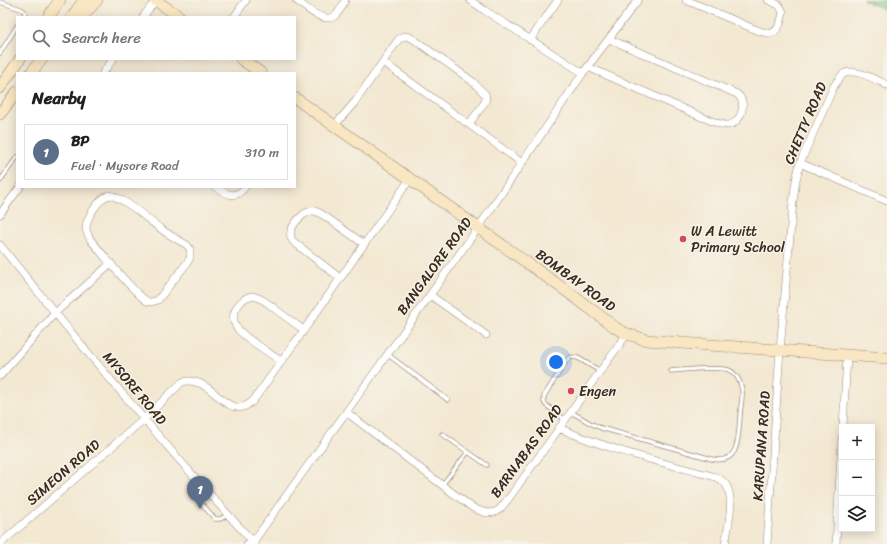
<!DOCTYPE html>
<html lang="en">
<head>
<meta charset="utf-8">
<style>
	body { margin:0; font-family:Sriracha,sans-serif; background:#f2f2f2; color:#202124 }
	.controls { position:absolute; right:12px; bottom:12px; display:grid; overflow:hidden; border-radius:0px; box-shadow:0 2px 10px #0003 }
	.controls button { width:36px; height:36px; display:grid; place-items:center; padding:0; border:0; border-bottom:1px solid #e0e0e0; background:#fff; color:#202124; font:20px sans-serif }
	.you { position:absolute; left:556px; top:362px; width:14px; height:14px; margin:-10px; border:3px solid #fff; border-radius:50%; background:#1a73e8; box-shadow:0 0 0 6px #1a73e833 }
	.badge { display:grid; place-items:center; width:26px; height:26px; border-radius:50%; background:#1a73e8; color:#fff; font-size:13px; font-weight:700 }
	.pin { position:absolute; translate:-50% -33px; filter:drop-shadow(0 1px 2px #0008) }
	.pin::after { content:''; position:absolute; top:21px; width:14px; height:12px; background:inherit; clip-path:polygon(0 0,100% 0,50% 100%) }
	.list { margin:0; padding:0; list-style:none }
	h2 { display:flex; justify-content:space-between; align-items:center; height:52px; margin:0; padding:0 16px; font-size:17px }
	h2 small { font-size:13px; font-weight:400; color:#757577 }
	.list li { display:grid; grid-template-columns:26px 1fr auto; gap:12px; align-items:center; box-sizing:border-box; height:56px; margin:0 8px 8px; padding:0 8px; border:1px solid #e0e0e0; border-radius:0px }
	.list b { display:block; font-size:15px; white-space:nowrap }
	.list p { margin:0; font-size:13px; white-space:nowrap; color:#757577 }
	.list em { font-size:13px; font-style:normal; color:#757577 }
	.icon { flex:none; width:22px; height:22px; fill:none; stroke:currentColor; stroke-width:2; stroke-linecap:round; stroke-linejoin:round }
	.map { position:relative; flex:none; width:887px; height:544px; overflow:hidden }
	.search { position:absolute; background:#fff; box-shadow:0 2px 10px #0003; left:16px; top:16px; width:280px; height:44px; display:flex; align-items:center; gap:10px; box-sizing:border-box; padding:0 14px; border-radius:0px; color:#757577; font-size:15px }
	.panel { position:absolute; background:#fff; box-shadow:0 2px 10px #0003; left:16px; top:72px; width:280px; height:116px; border-radius:0px }
	.map>svg:first-child { display:block }
	.green { fill:#7cca89; stroke:#5c7a54 }
	.lines { fill:none; stroke-linecap:round; stroke-linejoin:round }
	.lane-casing { stroke:#978978; stroke-width:5 }
	.street-casing { stroke:#978978; stroke-width:8 }
	.secondary-casing { stroke:#978978; stroke-width:12 }
	.lane { stroke:#fff; stroke-width:3.5 }
	.street { stroke:#fff; stroke-width:7 }
	.secondary { stroke:#f9e7c3; stroke-width:11 }
	.poi-dot { fill:#d1495b; stroke:#f7f3e8; stroke-width:1.5 }
	.labels { text-anchor:middle; stroke-width:3; stroke-linejoin:round; paint-order:stroke }
	.street-label { font-size:14px; fill:#3b2a1e; stroke:#f7f3e8 }
	.poi-label { font-size:14px; fill:#3b2a1e; stroke:#f7f3e8; text-anchor:start }
</style>
</head>
<body>
<div class="map">
<svg width="887" height="544" viewBox="0 0 887 544">
	<rect width="100%" height="100%" fill="#f7f3e8"/>
	<filter id="ink" filterUnits="userSpaceOnUse"><feTurbulence type="fractalNoise" baseFrequency=".025" numOctaves="2"/><feDisplacementMap in="SourceGraphic" scale="8" xChannelSelector="R" yChannelSelector="G"/><feConvolveMatrix kernelMatrix="1 2 1 2 8 2 1 2 1" color-interpolation-filters="sRGB"/></filter>
	<filter id="wash" filterUnits="userSpaceOnUse"><feTurbulence type="fractalNoise" baseFrequency=".012" numOctaves="4" result="noise"/><feDisplacementMap in="SourceGraphic" scale="16" xChannelSelector="R" yChannelSelector="G"/><feGaussianBlur stdDeviation="0.9" result="paint"/><feColorMatrix in="noise" values="0 0 0 0 0 0 0 0 0 0 0 0 0 0 0 0 0 1.4 0 .05"/><feComposite in="paint" operator="in"/></filter>
	<g filter="url(#wash)">
		<rect width="100%" height="100%" fill="#f3e8d2"/>
		<!-- green -->
		<path class="green" d="M863,0H887V10Z"/>
	</g>
	<g filter="url(#ink)">
		<g class="lines">
			<!-- lane casing -->
			<g class="lane-casing">
				<path id="lane" d="M0,2L21,9L24,11L25,14L23,17
					M0,53L17,26
					M0,181L17,157
					M387,354L448,400
					M571,412L590,423L601,428L712,459C740,465 738,437 740,417C740,409 743,398 742,390C741,382 736,373 729,370C719,366 683,370 671,371
					M565,420L546,405L544,402V396L567,360L571,357L578,358L600,371
					M442,434L487,465
					M201,483C197,487 193,489 194,495L215,519H220L228,515
					M442,485L468,452"/>
			</g>
			<!-- street casing -->
			<g class="street-casing">
				<path id="street" d="M296,0C305,7 323,24 335,16C339,12 343,5 345,0
					M470,0L484,10L583,73
					M686,0L759,31C763,32 768,34 772,33C780,30 782,18 783,12L779,5L768,0
					M143,17L156,0
					M234,17L246,0
					M530,40L558,0
					M383,62L522,163
					M588,67L704,118C711,120 721,126 729,125C741,123 748,102 737,94L609,39
					M103,73L113,59
					M334,126L355,102L398,40C406,33 410,37 419,43L472,81L485,94L486,97L485,102L469,124
					M800,163L887,201
					M215,187C226,194 236,200 245,187
					M109,195C125,198 147,219 161,229C169,235 178,240 187,245L190,249V258L187,263L158,300C155,301 152,302 149,302C139,299 99,250 90,239C89,236 86,232 86,228C86,217 100,198 109,195Z
					M0,214L20,187
					M0,245C82,347 166,448 255,544
					M340,278L295,243C293,242 292,240 291,238C288,227 304,210 314,211C319,212 323,215 326,217L364,244
					M430,295L486,335
					M281,361C273,356 265,350 256,344C241,334 224,322 240,303C244,298 250,295 256,297C263,299 269,304 274,308C284,316 294,323 304,330
					M0,376L55,313L111,263
					M346,412L450,491L473,508L483,512L489,513L495,512L500,509L509,498L627,334
					M843,427L847,356
					M559,428C609,450 664,463 716,477C720,479 724,481 726,485C735,499 728,528 725,544
					M0,544L144,419L182,382C208,374 224,413 243,407C247,406 250,403 253,401L304,330L410,179
					M247,544L253,542L478,228L583,73L638,0
					M767,544L780,350L793,202L796,180L800,163L834,86C837,82 839,78 842,75C853,66 876,80 887,85
					M836,544L842,438"/>
			</g>
			<!-- secondary casing -->
			<g class="secondary-casing">
				<path id="secondary" d="M155,0L180,17
					M48,17L60,0
					M72,17L84,0
					M82,17L97,0
					M241,59L261,73
					M31,73L42,59
					M0,88L20,59
					M295,98L410,179L572,295L616,328L627,334L647,340L682,343L887,358
					M0,114L17,92"/>
			</g>
			<!-- lane -->
			<use href="#lane" class="lane"/>
			<!-- street -->
			<use href="#street" class="street"/>
			<!-- secondary -->
			<use href="#secondary" class="secondary"/>
		</g>
	</g>
	<!-- markers -->
	<g class="poi-dot">
		<circle cx="683" cy="239" r="4"/>
		<circle cx="571" cy="391" r="4"/>
	</g>
	<g class="labels">
		<!-- street labels -->
		<g class="street-label">
			<text transform="translate(805 123) rotate(-67)" y="5">CHETTY ROAD</text>
			<text transform="translate(434 266) rotate(-54)" y="5">BANGALORE ROAD</text>
			<text transform="translate(576 280) rotate(36)" y="5">BOMBAY ROAD</text>
			<text transform="translate(135 388) rotate(50)" y="5">MYSORE ROAD</text>
			<text transform="translate(761 446) rotate(-86)" y="5">KARUPANA ROAD</text>
			<text transform="translate(526 451) rotate(-54)" y="5">BARNABAS ROAD</text>
			<text transform="translate(63 472) rotate(-41)" y="5">SIMEON ROAD</text>
		</g>
		<!-- poi labels -->
		<g class="poi-label">
			<text x="691" y="236">W A Lewitt<tspan x="691" dy="16">Primary School</tspan></text>
			<text x="579" y="396">Engen</text>
		</g>
	</g>
</svg>
<div class="controls">
<button>+</button>
<button>−</button>
<button><svg class="icon" aria-label="layers" viewBox="0 0 24 24"><path d="M12 4l9 5-9 5-9-5zM3 14l9 5 9-5"/></svg></button>
</div>
<div class="you"></div>
<div class="pin badge" style="left:200px;top:509px;background:#5c6f8a">1</div>
<div class="search"><svg class="icon" aria-label="search" viewBox="0 0 24 24"><circle cx="10" cy="10" r="6"/><path d="M15 15l6 6"/></svg>Search here</div>
<section class="panel">
<h2>Nearby<small></small></h2>
<ul class="list">
<li><span class="badge" style="background:#5c6f8a">1</span><div><b>BP</b><p>Fuel · Mysore Road</p></div><em>310 m</em></li>
</ul>
</section>
</div>
</body>
</html>
